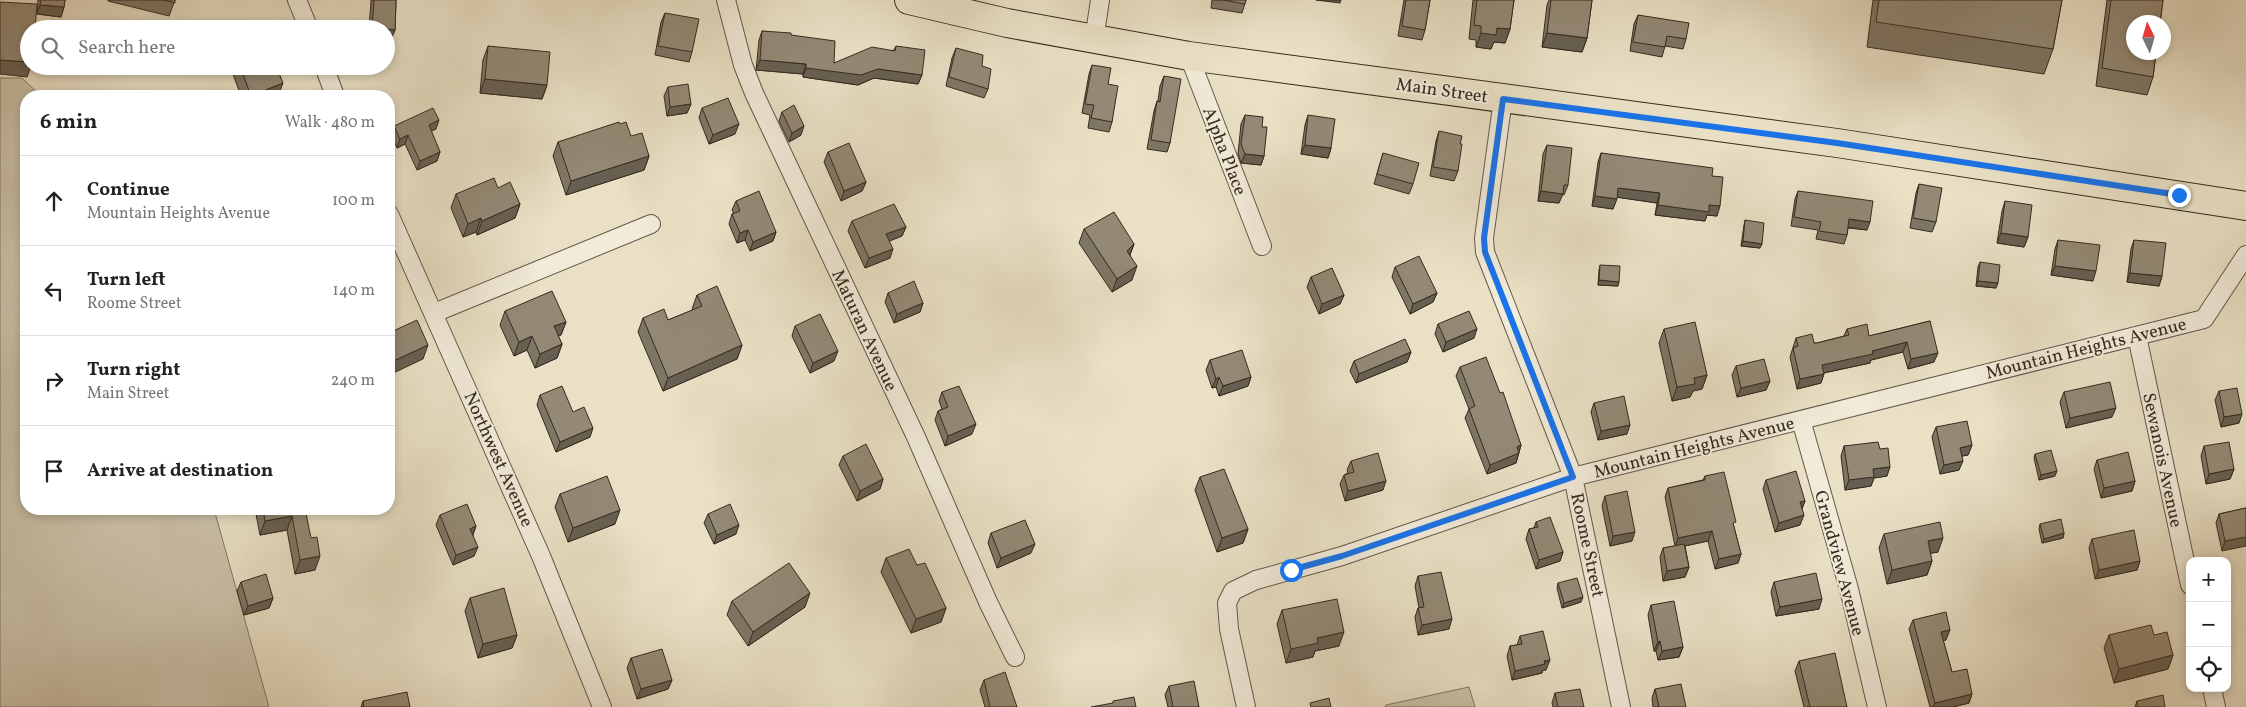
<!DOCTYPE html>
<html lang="en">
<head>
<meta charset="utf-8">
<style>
	body { margin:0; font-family:Vollkorn,serif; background:#f6f6f6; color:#222 }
	.controls { position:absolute; right:15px; bottom:15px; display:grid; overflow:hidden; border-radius:10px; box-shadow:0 2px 8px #0003 }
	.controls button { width:45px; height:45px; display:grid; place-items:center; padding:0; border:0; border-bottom:1px solid #e0e0e0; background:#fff; color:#222; font:25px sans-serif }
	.compass { position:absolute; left:2126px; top:15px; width:45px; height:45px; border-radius:50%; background:#fff; box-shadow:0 2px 8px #0003; rotate:355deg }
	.stop { position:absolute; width:15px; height:15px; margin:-11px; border:4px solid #1a73e8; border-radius:50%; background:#fff }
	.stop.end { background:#1a73e8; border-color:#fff; box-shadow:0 1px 5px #0008 }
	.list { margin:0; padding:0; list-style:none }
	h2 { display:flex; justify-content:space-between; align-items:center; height:65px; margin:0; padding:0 20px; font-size:21px }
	h2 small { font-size:16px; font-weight:400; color:#767676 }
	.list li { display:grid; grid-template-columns:32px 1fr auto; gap:15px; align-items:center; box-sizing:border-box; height:90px; padding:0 20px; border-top:1px solid #e0e0e0 }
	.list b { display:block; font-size:19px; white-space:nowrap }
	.list p { margin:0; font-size:16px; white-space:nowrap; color:#767676 }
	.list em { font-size:16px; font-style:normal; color:#767676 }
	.icon { flex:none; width:28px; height:28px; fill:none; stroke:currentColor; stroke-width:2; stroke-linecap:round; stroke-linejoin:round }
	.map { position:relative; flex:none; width:2246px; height:707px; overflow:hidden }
	.search { position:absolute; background:#fff; box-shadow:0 2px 8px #0003; left:20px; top:20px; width:375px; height:55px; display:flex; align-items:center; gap:12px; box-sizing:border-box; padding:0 18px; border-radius:28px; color:#767676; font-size:19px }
	.panel { position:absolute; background:#fff; box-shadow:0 2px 8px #0003; left:20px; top:90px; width:375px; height:425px; border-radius:20px }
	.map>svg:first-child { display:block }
	.green { fill:#cbc1a9; stroke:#807664 }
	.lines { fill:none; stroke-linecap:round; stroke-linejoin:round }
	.street-casing { stroke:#635848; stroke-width:20 }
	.primary-casing { stroke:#362b1e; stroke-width:30 }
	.street { stroke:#f1ebd9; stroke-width:18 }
	.primary { stroke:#e9e0c5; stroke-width:28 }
	.wall { fill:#7e7665; stroke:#362b1e }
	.shaded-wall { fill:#676052; stroke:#362b1e }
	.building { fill:#938975; stroke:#362b1e }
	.route { stroke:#1a73e8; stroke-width:6 }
	.labels { text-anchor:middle; stroke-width:4; stroke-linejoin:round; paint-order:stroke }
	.street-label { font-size:18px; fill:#362b1e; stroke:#f1ebd9 }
</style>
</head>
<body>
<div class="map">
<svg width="2246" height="707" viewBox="0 0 2246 707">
	<rect width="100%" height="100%" fill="#e9e0c5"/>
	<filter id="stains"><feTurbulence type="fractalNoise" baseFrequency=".004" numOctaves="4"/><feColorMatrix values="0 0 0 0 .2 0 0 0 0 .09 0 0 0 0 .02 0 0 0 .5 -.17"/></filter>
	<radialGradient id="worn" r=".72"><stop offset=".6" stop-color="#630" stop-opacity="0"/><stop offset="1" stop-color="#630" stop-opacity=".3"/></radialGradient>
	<!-- green -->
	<path class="green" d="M0,78H22L41,96H26V509H214L269,707H0Z
		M1469,687L1475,707H1385L1386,705Z"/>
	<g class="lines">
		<!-- street casing -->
		<g class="street-casing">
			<path id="street" d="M297,0L309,29
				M726,0L743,65L754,93L916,437L988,602L1015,657
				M1094,40L1100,0
				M1189,56L1262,246
				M324,66L335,96
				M1503,99L1484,238L1485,252L1573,477L1621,707
				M389,214L541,556L602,707
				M434,313L651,224
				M2137,336L2190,585
				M1801,420L1849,589L1877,707
				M2212,688L2216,707
				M1246,707L1229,629L1227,603L1233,591L1256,580L1342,556L1573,477L2204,319L2246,255"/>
		</g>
		<!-- primary casing -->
		<g class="primary-casing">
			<path id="primary" d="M909,0L1007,23L1189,56L1837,143L2246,206"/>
		</g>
		<!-- street -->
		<use href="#street" class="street"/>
		<!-- primary -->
		<use href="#primary" class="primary"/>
	</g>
	<!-- wall -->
	<path class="wall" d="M38,0H65L64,7L61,17L37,14Z
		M108,0H175L169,16L108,1Z
		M371,0H396L395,30L391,39L386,29H369Z
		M1212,0H1246L1242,13L1211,8Z
		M1404,0H1430L1425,30L1422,40L1398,36Z
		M1473,0H1514L1510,29L1505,43L1494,42L1491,49L1476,47V40L1469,39Z
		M1549,0H1592L1587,38L1582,52L1542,47L1547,5Z
		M1873,0H2062L2053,49L2044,74L1867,47Z
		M2107,0H2163L2153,77L2147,95L2096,86Z
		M665,13L692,52L689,62L655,55L661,22Z
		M1638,15L1686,39L1683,49L1665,46L1662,57L1630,51L1634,24Z
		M762,31L791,35L834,63L894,50L896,46L922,75L918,84L874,78L858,85L803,77V74L756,70L759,40Z
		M488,46L547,85L542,99L480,93L483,60Z
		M956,48L982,66L988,89L984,98L946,86L952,58Z
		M1092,65L1108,84L1112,122L1109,132L1088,128L1090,115L1082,113L1089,74Z
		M230,66H276L278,96H241Z
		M1164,76L1170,143L1167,152L1147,149L1154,111L1157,101H1158L1160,86Z
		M668,87L691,104L687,113L667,116L664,96Z
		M702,108L735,134L709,144L699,118Z
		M782,112L801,135L789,142L779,121Z
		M1245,115L1262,127L1264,156L1261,165L1241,163L1238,154L1241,124Z
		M1308,115L1331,148L1328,158L1301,154L1305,125Z
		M620,124L649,156L644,170L566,195L553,156L558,142Z
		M394,126L436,129L431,131L440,152L437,161L417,170L405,144L397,148L391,134Z
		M1439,131L1458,171L1454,181L1430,176L1436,141Z
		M1547,145L1568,185L1564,195L1562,194L1559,203L1538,201L1543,154Z
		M828,152L866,182L862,191L841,201L824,162Z
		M1383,153L1413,184L1409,194L1374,184Z
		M1601,153L1712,176L1717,216L1707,215L1705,221L1655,215L1657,203L1617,197L1613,209L1592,206L1598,162Z
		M1919,184L1936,222L1932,232L1910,228L1916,193Z
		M498,188L520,204L515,218L477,235L476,232L463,237L451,208L456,194Z
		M1798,191L1867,230L1848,228L1847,235L1844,244L1816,239L1818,230L1791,226L1795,199Z
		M736,201L776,232L773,241L750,251L745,240L737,243L729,224L732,214H734L732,210Z
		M2005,201L2028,237L2024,247L1997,243L2002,211Z
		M1745,220L1760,248L1741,246L1744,225Z
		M852,221L906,227L902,236L889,241L890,258L865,268L848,231Z
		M1084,229L1134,244L1130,255L1132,280L1112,292L1079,243Z
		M2058,240L2093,281L2051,275L2055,249Z
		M2134,240L2162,276L2159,286L2127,282L2131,249Z
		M1980,262L1996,288L1976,286L1978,267Z
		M1600,265L1618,286L1598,285L1599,270Z
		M1395,267L1437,293L1433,302L1410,314L1392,277Z
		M1311,277L1344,295L1340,304L1319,314L1307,287Z
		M888,293L923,303L920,312L894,323L885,302Z
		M697,295L742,345L737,359L663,391L638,332L643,318L668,320L693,310L692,309Z
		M505,311L566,322L561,335L558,336L562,344L557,358L535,368L527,350L514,356L500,325Z
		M1930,321L1934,362L1908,369L1903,352L1871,360L1870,363L1824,373L1821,383L1797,389L1790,357L1796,338L1814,343H1817L1844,336L1847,329L1869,336Z
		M1438,324L1474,338L1443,352L1435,334Z
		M795,326L834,361L810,373L792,336Z
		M1664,329L1707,375L1702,389L1693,391L1690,397L1672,401L1659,343Z
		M1411,352L1407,362L1356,383L1350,371L1354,361Z
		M1210,360L1251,377L1248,386L1219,396L1216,387L1212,388L1206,370Z
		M1736,366L1770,381L1766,390L1737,397L1732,375Z
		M1460,367L1500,393L1521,445L1516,463L1487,474L1465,418L1469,409L1456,376Z
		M2219,391L2239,423L2221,427L2215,400Z
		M942,392L972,434L945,446L935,420L938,411L942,409L939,401Z
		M2064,392L2112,417L2066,428L2060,402Z
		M540,395L573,412L590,437L556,452L537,405Z
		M1594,403L1627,434L1598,440L1591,412Z
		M1936,427L1972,445L1968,455L1962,456L1959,470L1940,474L1932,437Z
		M1844,446L1880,449L1887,476L1874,478L1871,486L1845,490L1841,456Z
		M2204,446L2234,469L2230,479L2206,484L2201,456Z
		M2035,454L2055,476L2039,480L2034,458Z
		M843,456L883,479L880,489L857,501L839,465Z
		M2097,460L2135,481L2132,491L2101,498L2094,469Z
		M1351,461L1383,490L1345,501L1340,484L1344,475L1348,473L1347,470Z
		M1705,476L1734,527L1741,554L1738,563L1715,569L1708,541L1685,546L1689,567L1685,577L1663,581L1660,557L1663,548L1675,546L1665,497L1668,488L1703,480Z
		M1200,477L1248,529L1243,543L1217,552L1195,490Z
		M1766,480L1805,501L1802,509L1800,525L1775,532L1763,489Z
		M560,494L615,524L568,542L555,507Z
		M1605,496L1632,541L1610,546L1602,506Z
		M2246,508L2222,551L2216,523L2219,514Z
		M255,509H305L315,570L295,574L287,530L260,535Z
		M708,514L736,534L714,544L704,523Z
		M440,515L476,526L473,535L474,556L453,565L436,525Z
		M1536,522L1563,552L1560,561L1536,569L1526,539L1529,529L1534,528Z
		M2040,524L2064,533L2063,538L2042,543L2039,529Z
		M991,533L1031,553L997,568L988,543Z
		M1884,534L1938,552L1930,553L1932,561L1927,575L1887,584L1879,548Z
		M2092,539L2140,561L2137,570L2095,579L2089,548Z
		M886,558L917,565L946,608L941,622L911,633L881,572Z
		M1418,576L1449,629L1418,635L1415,617L1418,608H1419L1415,586Z
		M241,582L273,598L269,608L244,615L237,591Z
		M1774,582L1819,609L1776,616L1771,592Z
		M1558,583L1581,602L1562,608L1557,588Z
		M470,598L517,635L512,648L478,658L465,611Z
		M732,601L805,607L748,646L727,615Z
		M1651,605L1683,647L1679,657L1658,660L1656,651H1654L1648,615Z
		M1282,610L1339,646L1315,651L1313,657L1286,663L1277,624Z
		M1913,620L1946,640H1943L1952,672L1972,694L1969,703L1953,707H1930L1909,629Z
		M2109,635H2154L2173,655L2168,669L2114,683L2104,648Z
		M1520,636L1546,670H1543L1542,673L1512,680L1507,656L1510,646L1517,645Z
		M631,658L672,680L668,689L637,699L627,668Z
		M1799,661L1847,707H1804L1795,671Z
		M984,680L1017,707H985L980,690Z
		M1169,686L1199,707H1168L1165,695Z
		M1655,689L1686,707H1653L1652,698Z
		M1555,693L1584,707H1553L1552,703Z
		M363,701L410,707H361Z
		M2137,701L2165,707H2135Z"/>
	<!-- shaded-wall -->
	<path class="shaded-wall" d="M1316,0H1341L1340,3Z
		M40,5L64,7L61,17L37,14Z
		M1497,28L1510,29L1505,43L1494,42L1491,49L1476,47L1481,33Z
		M386,29L395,30L391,39H386Z
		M1547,33L1587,38L1582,52L1542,47Z
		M0,60L29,62V66H31L27,77L0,74Z
		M760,60L806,64L803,74L756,70Z
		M806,68L878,69L922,75L918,84L874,78L858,85L803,77Z
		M485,79L547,85L542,99L480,93Z
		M283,83L278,96H251Z
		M691,104L687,113L667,116L670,107Z
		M439,120L436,129L425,134L429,125Z
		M739,124L735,134L709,144L713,135Z
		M804,126L801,135L789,142L792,133Z
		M408,135L405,144L397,148L400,139Z
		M1305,145L1331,148L1328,158L1301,154Z
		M440,152L437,161L417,170L420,161Z
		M1245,154L1264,156L1261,165L1241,163Z
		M649,156L644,170L566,195L571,181Z
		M866,182L862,191L841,201L844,191Z
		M1618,188L1660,193L1657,203L1615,197Z
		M1541,191L1563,194L1559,203L1538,201Z
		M1595,196L1617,199L1613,209L1592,206Z
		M520,204L515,218L477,235L482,221Z
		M1658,205H1709L1720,206L1717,216L1707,215L1705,221L1655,215Z
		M481,218L476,232L463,237L468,224Z
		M1849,219L1870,222L1867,230L1846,227Z
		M906,227L902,236L882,244L886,234Z
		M748,230L745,240L737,243L740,233Z
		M776,232L773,241L750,251L753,242Z
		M2001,233L2028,237L2024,247L1997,243Z
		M1743,241L1762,244L1760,248L1741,246Z
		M1134,244L1129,257L1127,251Z
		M893,249L890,258L865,268L869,258Z
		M1137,266L1132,280L1112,292L1117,279Z
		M2055,266L2096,271L2093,281L2051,275Z
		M2130,273L2162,276L2159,286L2127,282Z
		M1599,280L1619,282L1618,286L1598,285Z
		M1978,281L1998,283L1996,288L1976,286Z
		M1437,293L1433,302L1410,314L1413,304Z
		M1344,295L1340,304L1319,314L1322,304Z
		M923,303L920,312L894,323L897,314Z
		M566,322L561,335L549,340L554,326Z
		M1477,329L1474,338L1443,352L1446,342Z
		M532,336L527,350L514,356L519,342Z
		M1907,342L1903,352L1871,360L1870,363L1818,374L1822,365L1872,351Z
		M562,344L557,358L535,368L540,354Z
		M428,345L423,359L389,375V363Z
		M742,345L737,359L663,391L668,378Z
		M838,351L834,361L810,373L813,363Z
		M1411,352L1407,362L1356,383L1359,374Z
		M1938,353L1934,362L1908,369L1911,359Z
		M1824,374L1821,383L1797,389L1800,379Z
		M1707,375L1702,389L1693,391L1690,397L1672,401L1677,387L1694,378Z
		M1219,377L1216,387L1212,388L1216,379Z
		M1251,377L1248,386L1219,396L1223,386Z
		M1770,381L1766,390L1737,397L1741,388Z
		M2116,408L2112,417L2066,428L2070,418Z
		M2242,414L2239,423L2221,427L2224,417Z
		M976,424L972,434L945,446L948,436Z
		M1630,425L1627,434L1598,440L1601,431Z
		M593,428L590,437L556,452L560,442Z
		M1521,445L1516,463L1487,474L1490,465L1517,447Z
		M1972,445L1968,455L1957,457L1960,448Z
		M1963,461L1959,470L1940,474L1944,465Z
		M1890,467L1887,476L1874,478L1871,486L1845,490L1849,480L1873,469Z
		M2234,469L2230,479L2206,484L2209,474Z
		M2057,471L2055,476L2039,480L2041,475Z
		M883,479L880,489L857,501L860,491Z
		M1386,481L1383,490L1345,501L1348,491Z
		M2135,481L2132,491L2101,498L2104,488Z
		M1805,501L1801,510L1800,502Z
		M620,510L615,524L568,542L573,528Z
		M1804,515L1800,525L1775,532L1779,523Z
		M292,516L287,530L260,535L265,521Z
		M739,525L736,534L714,544L717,535Z
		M476,526L472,536L470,529Z
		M1248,529L1243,543L1217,552L1222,538Z
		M1712,531L1708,541L1675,548L1678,538Z
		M1635,532L1632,541L1610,546L1613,536Z
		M2064,533L2063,538L2042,543L2044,539Z
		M2246,537V546L2222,551L2225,541Z
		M1943,538L1938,552L1922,555L1928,541Z
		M1035,544L1031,553L997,568L1001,558Z
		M478,547L474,556L453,565L456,555Z
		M1563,552L1560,561L1536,569L1539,560Z
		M1741,554L1738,563L1715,569L1719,559Z
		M320,556L315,570L295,574L300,560Z
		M1932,561L1927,575L1887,584L1892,570Z
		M2140,561L2137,570L2095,579L2099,570Z
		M1689,567L1685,577L1663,581L1667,571Z
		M810,593L805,607L748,646L753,632Z
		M1583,597L1581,602L1562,608L1564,603Z
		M273,598L269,608L244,615L248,606Z
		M1822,599L1819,609L1776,616L1780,607Z
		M946,608L941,622L911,633L916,619Z
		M1452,619L1449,629L1418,635L1422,625Z
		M1950,630L1946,640L1938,642L1941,632Z
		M1344,632L1339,646L1315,651L1313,657L1286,663L1291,649L1317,638Z
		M517,635L512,648L478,658L483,644Z
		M1660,641L1656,651H1654L1658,642Z
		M1683,647L1679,657L1658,660L1662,651Z
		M2173,655L2168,669L2114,683L2119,669Z
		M1550,660L1546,670H1543L1542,673L1512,680L1515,671Z
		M672,680L668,689L637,699L641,689Z
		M1972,694L1969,703L1953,707H1933L1935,703Z"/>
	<!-- building -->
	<path class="building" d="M41,0H65L64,7L40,5Z
		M164,0H175V3Z
		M374,0H396L395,30L386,29H372Z
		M1223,0H1246L1245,4Z
		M1406,0H1430L1425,30L1402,26Z
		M1477,0H1514L1510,29L1497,28L1496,35L1481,33V26L1474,25Z
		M1551,0H1592L1587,38L1547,33Z
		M1879,0H2062L2053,49L1876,22Z
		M2111,0H2163L2160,22H2134V52H2156L2153,77L2102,68Z
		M0,2L37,4L35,29H29V62L0,60Z
		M665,13L699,19L692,52L658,46Z
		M1638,15L1689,23L1686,39L1667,36L1665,47L1633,42Z
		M762,31L791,33V35L835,41L834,63L872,47L895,51L896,46L925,50L922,75L878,69L861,75L806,68V64L760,60Z
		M488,46L550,52L547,85L485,79Z
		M956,48L983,55L982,66L991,69L988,89L949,77Z
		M1092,65L1111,68L1108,84L1118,86L1112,122L1091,118L1094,105L1085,104Z
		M240,66H276L283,83L251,96Z
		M1164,76L1181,79L1170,143L1151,140L1157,101L1160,102Z
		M688,84L691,104L670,107L668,87Z
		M728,98L739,124L713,135L702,108Z
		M794,105L804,126L792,133L782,112Z
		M433,108L439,120L429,125L440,152L420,161L408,135L400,139L394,126Z
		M1245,115L1263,117L1262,127H1267L1264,156L1245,154L1241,144Z
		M1308,115L1335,119L1331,148L1305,145Z
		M619,122L620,124L626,122L631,136L642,133L649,156L571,181L558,142Z
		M1439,131L1462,136L1460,144H1462L1458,171L1433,167Z
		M849,143L866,182L844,191L828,152Z
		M1547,145L1572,148L1568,185H1564L1563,194L1541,191Z
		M1383,153L1419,163L1413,184L1377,174Z
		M1601,153L1713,168L1712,176L1723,177L1720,206L1709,205V212L1658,205L1660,193L1618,188L1617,199L1595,196Z
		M494,178L498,188L510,182L520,204L482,221L481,218L468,224L456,194Z
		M1919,184L1942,188L1936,222L1913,218Z
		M759,191L776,232L753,242L748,230L740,233L732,214L740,211L736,201Z
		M1798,191L1873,201L1870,222L1849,219L1847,235L1819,231L1821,222L1794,217Z
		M2005,201L2032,205L2028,237L2001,233Z
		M894,204L906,227L886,234L893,249L869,258L852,221Z
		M1114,212L1134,244L1127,251L1137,266L1117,279L1084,229Z
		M1745,220L1764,223L1762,244L1743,241Z
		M2058,240L2100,245L2096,271L2055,266Z
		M2134,240L2166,243L2162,276L2130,273Z
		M1419,256L1437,293L1413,304L1395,267Z
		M1980,262L2000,265L1998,283L1978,281Z
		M1600,265L1620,266L1619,282L1599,280Z
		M1332,268L1344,295L1322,304L1311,277Z
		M914,281L923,303L897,314L888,293Z
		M717,286L742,345L668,378L643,318L664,309L668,320L702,306L697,295Z
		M552,291L566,322L554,326L562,344L540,354L532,336L519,342L505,311Z
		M1469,311L1477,329L1446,342L1438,324Z
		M820,314L838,351L813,363L795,326Z
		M417,320L428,345L389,363V333Z
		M1930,321L1938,353L1911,359L1907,342L1872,351L1873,354L1822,365L1824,374L1800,379L1793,348L1798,346L1796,338L1812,334L1814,343H1817L1849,335L1847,329L1867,324L1869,336Z
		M1695,322L1707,375L1694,378L1695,384L1677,387L1664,329Z
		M1405,339L1411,352L1359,374L1354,361Z
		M1242,350L1251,377L1223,386L1219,377L1216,379L1210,360Z
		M1486,357L1500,393L1503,392L1521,445L1517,447L1519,453L1490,465L1469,409L1475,406L1460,367Z
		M1764,359L1770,381L1741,388L1736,366Z
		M2110,382L2116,408L2070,418L2064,392Z
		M562,386L573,412L584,407L593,428L560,442L540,395Z
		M959,386L976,424L948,436L938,411L948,407L942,392Z
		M2237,388L2242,414L2224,417L2219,391Z
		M1624,396L1630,425L1601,431L1594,403Z
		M1967,421L1972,445L1960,448L1963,461L1944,465L1936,427Z
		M1878,442L1880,449L1888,448L1890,467L1873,469L1874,477L1849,480L1844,446Z
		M2229,442L2234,469L2209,474L2204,446Z
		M866,444L883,479L860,491L843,456Z
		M2051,450L2057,471L2041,475L2035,454Z
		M2128,452L2135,481L2104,488L2097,460Z
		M1378,453L1386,481L1348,491L1344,475L1354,472L1351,461Z
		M1224,469L1248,529L1222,538L1200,477Z
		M1796,471L1805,501L1800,502L1804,515L1779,523L1766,480Z
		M1724,472L1736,522L1733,523L1741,554L1719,559L1712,531L1678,538L1668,488L1705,480V476Z
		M607,476L620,510L573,528L560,494Z
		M1627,491L1635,532L1613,536L1605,496Z
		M467,504L476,526L470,529L478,547L456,555L440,515Z
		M730,504L739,525L717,535L708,514Z
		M2246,508V537L2225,541L2219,514Z
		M263,509H305L311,538L317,537L320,556L300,560L292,516L265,521Z
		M1550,517L1563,552L1539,560L1529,529L1538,527L1536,522Z
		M2061,519L2064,533L2044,539L2040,524Z
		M1025,520L1035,544L1001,558L991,533Z
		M1940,522L1943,538L1928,541L1932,561L1892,570L1884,534Z
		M2134,530L2140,561L2099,570L2092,539Z
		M1684,544L1689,567L1667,571L1663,548Z
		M909,549L917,565L925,563L946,608L916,619L886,558Z
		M789,563L810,593L753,632L732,601Z
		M1441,572L1452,619L1422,625L1418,608L1424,607L1418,576Z
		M1816,573L1822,599L1780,607L1774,582Z
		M266,574L273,598L248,606L241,582Z
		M1577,578L1583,597L1564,603L1558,583Z
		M504,588L517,635L483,644L470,598Z
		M1337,599L1344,632L1317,638L1318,643L1291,649L1282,610Z
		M1674,601L1683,647L1662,651L1660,641L1658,642L1651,605Z
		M1946,612L1950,630L1941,632L1952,672L1967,669L1972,694L1935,703L1913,620Z
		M2151,625L2154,635L2167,632L2173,655L2119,669L2109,635Z
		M1543,631L1550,660L1544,661L1545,664L1515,671L1510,646L1522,644L1520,636Z
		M662,649L672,680L641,689L631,658Z
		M1835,653L1847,707H1810L1799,661Z
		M1005,672L1017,707H990L984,680Z
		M1194,681L1199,707H1173L1169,686Z
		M1681,684L1686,707H1659L1655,689Z
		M1580,689L1584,707H1558L1555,693Z
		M407,692L410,707H364L363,701Z
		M2163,695L2165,707H2138L2137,701Z
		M1134,697L1136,707H1091L1113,703V701Z
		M1329,698L1331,707H1311L1310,703Z"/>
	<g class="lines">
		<!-- route -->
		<path class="route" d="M1291,570L1342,556L1573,477L1485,252L1484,238L1503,99L1837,143L2179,195"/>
	</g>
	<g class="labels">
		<!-- street labels -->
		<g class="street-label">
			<text transform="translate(1442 90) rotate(8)" y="6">Main Street</text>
			<text transform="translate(1225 151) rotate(69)" y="6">Alpha Place</text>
			<text transform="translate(865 330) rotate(65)" y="6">Maturan Avenue</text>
			<text transform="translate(2086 348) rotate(-14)" y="6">Mountain Heights Avenue</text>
			<text transform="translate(1694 447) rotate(-14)" y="6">Mountain Heights Avenue</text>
			<text transform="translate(499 459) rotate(66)" y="6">Northwest Avenue</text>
			<text transform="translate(2163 460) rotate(78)" y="6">Sewanois Avenue</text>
			<text transform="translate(1588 545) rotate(78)" y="6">Roome Street</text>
			<text transform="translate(1840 563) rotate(75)" y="6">Grandview Avenue</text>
		</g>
	</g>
	<rect width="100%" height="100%" filter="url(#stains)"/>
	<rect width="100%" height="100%" fill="url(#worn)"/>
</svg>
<div class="controls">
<button>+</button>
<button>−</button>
<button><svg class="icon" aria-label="locate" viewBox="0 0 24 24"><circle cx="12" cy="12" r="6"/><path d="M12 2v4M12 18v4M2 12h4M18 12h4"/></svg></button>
</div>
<svg class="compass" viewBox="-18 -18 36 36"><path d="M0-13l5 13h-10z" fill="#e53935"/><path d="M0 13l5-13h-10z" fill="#767676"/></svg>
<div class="stop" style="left:1291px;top:570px"></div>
<div class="stop end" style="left:2179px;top:195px"></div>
<div class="search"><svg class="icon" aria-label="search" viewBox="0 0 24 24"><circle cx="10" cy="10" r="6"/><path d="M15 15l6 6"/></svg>Search here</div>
<section class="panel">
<h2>6 min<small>Walk · 480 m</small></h2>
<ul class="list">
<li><svg class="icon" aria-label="ahead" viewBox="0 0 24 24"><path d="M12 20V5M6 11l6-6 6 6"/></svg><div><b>Continue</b><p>Mountain Heights Avenue</p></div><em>100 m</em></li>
<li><svg class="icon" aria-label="left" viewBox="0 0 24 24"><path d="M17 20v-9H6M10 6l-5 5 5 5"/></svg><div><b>Turn left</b><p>Roome Street</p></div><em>140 m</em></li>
<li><svg class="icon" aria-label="right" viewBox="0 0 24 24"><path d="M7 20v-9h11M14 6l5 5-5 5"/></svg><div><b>Turn right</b><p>Main Street</p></div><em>240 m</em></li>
<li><svg class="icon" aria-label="arrive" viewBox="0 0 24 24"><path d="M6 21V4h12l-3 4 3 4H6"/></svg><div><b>Arrive at destination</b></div></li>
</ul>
</section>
</div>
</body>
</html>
